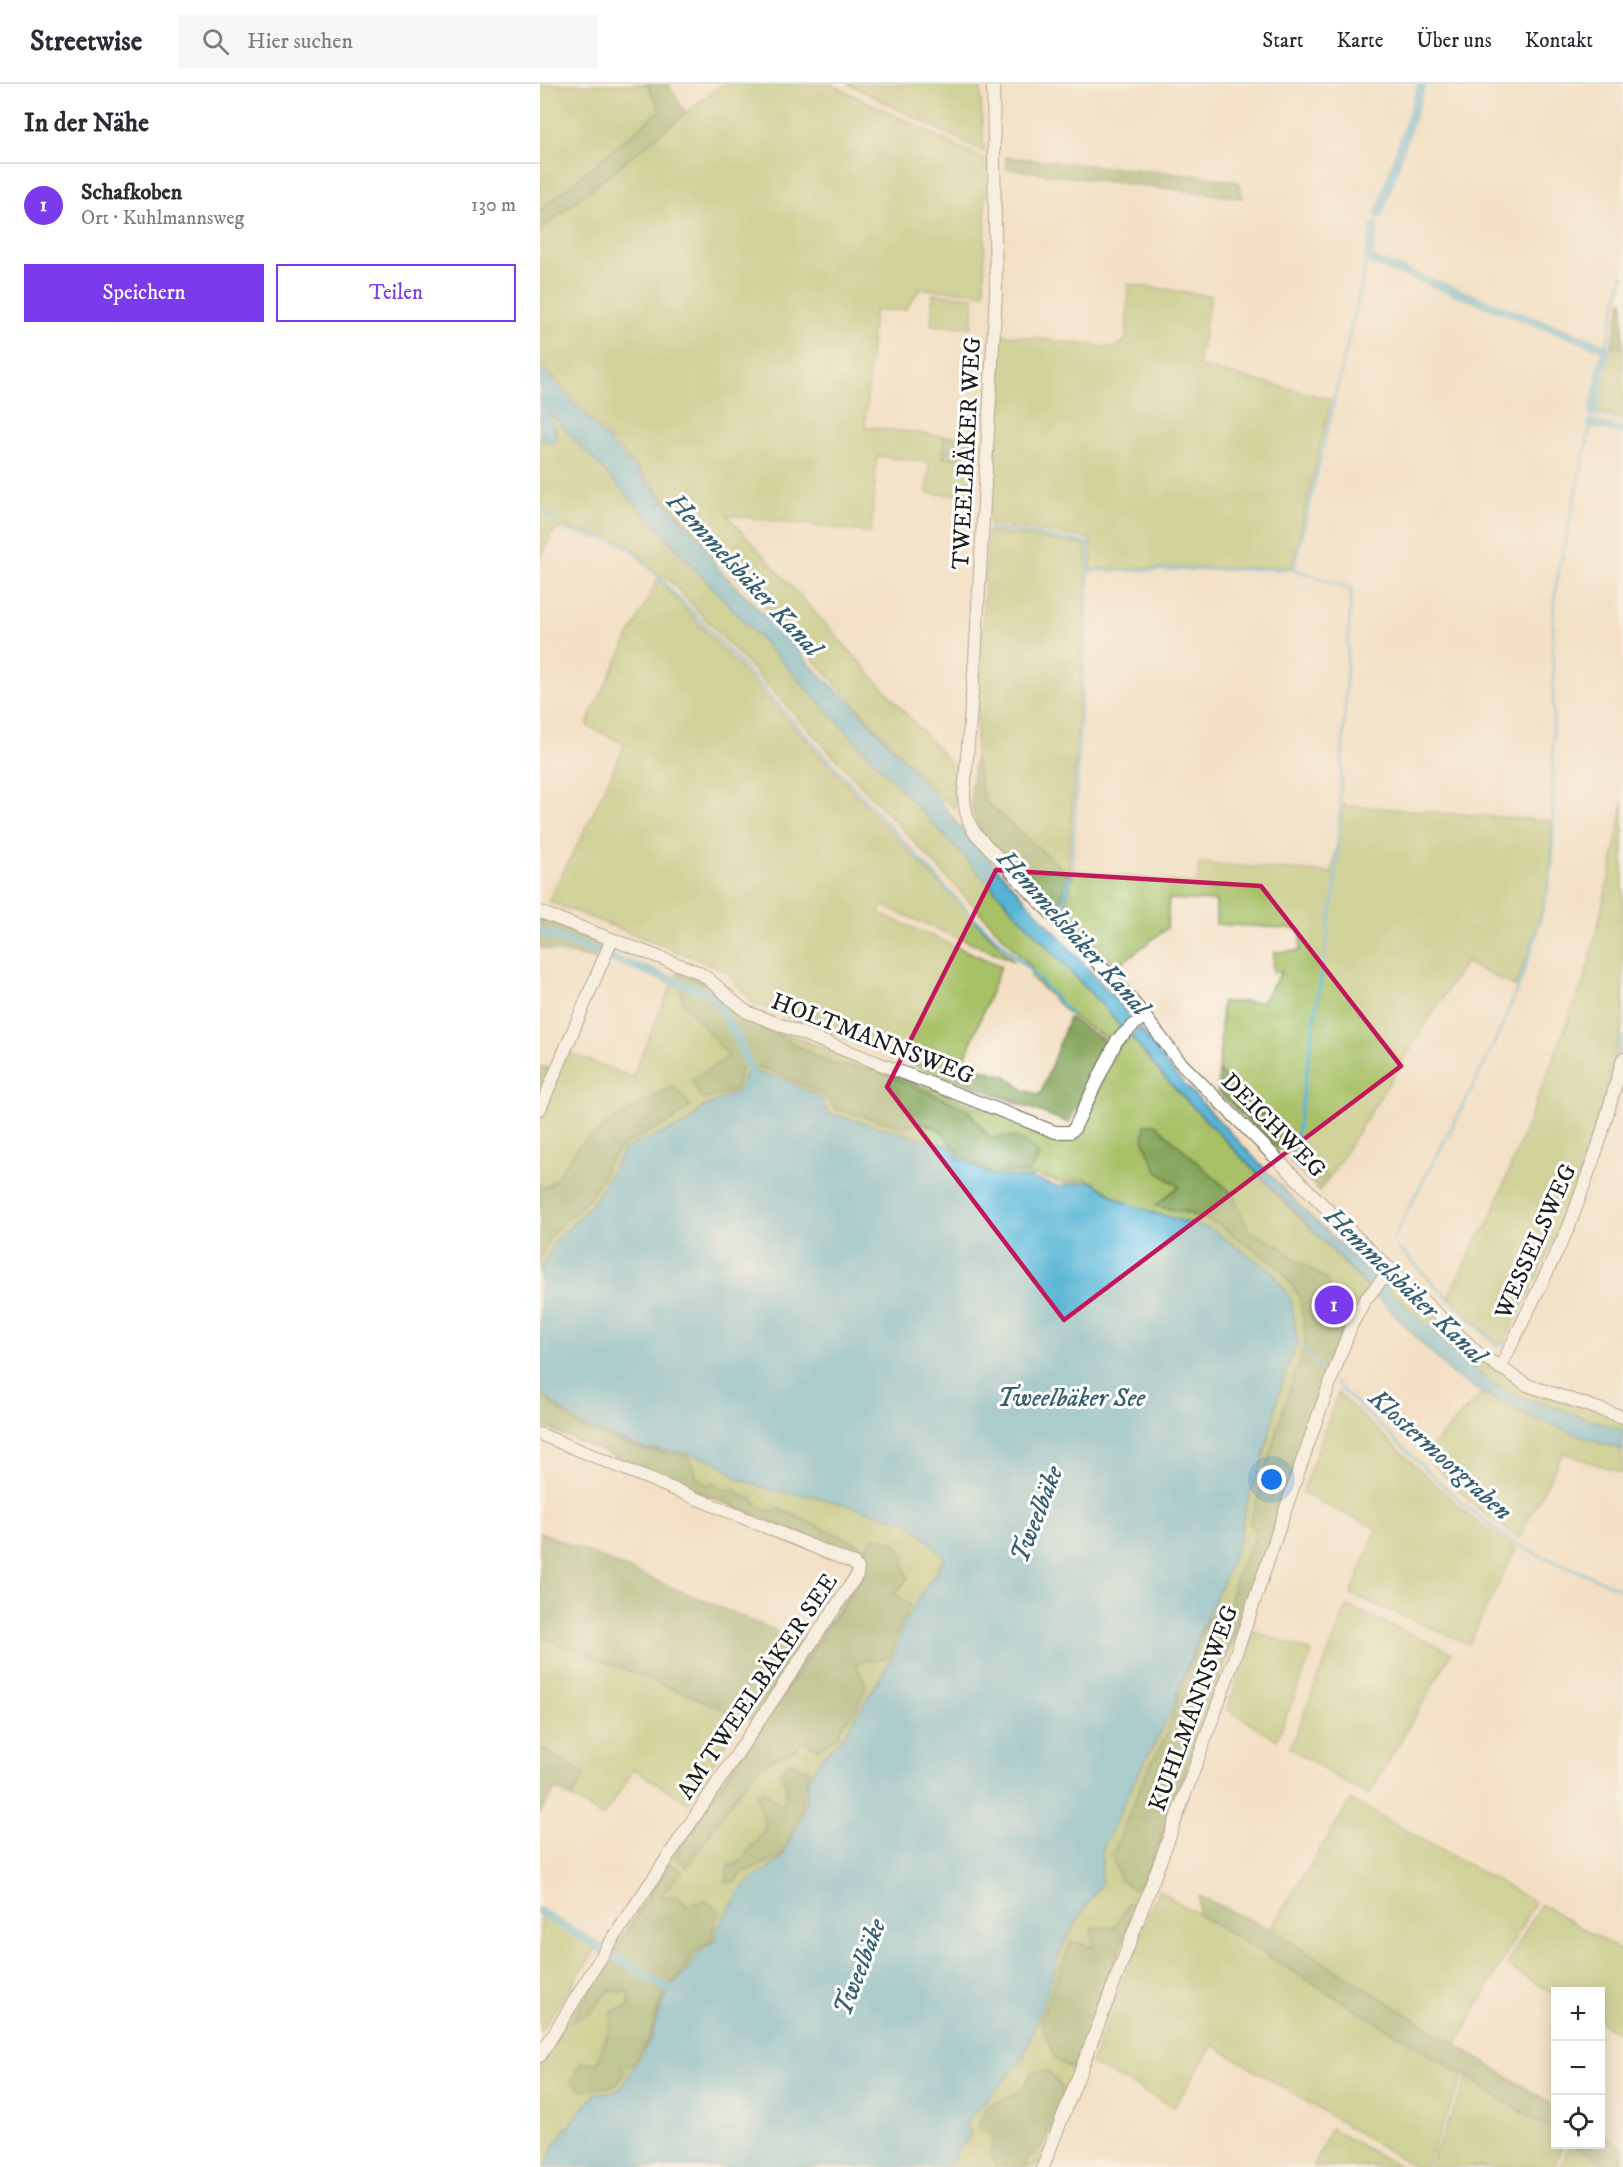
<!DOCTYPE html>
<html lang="de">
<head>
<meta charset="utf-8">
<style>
	body { margin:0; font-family:"IM FELL DW Pica",serif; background:#f7f7f7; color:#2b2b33 }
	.controls { position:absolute; right:18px; bottom:18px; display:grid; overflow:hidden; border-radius:0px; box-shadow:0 3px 15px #0003 }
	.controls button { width:54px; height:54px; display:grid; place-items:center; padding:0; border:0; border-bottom:2px solid #e1e1e2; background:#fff; color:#2b2b33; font:30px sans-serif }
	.you { position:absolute; left:732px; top:1396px; width:21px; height:21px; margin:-15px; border:4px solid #fff; border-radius:50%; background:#1a73e8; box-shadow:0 0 0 9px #1a73e833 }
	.badge { display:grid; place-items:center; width:39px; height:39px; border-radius:50%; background:#7c3aed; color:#fff; font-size:20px; font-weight:700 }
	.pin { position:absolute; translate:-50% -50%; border:3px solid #fff; box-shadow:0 2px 6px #0006 }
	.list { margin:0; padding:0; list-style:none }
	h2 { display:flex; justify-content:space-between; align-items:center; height:78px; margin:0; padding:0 24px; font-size:26px }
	h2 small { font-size:20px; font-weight:400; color:#7c7c81 }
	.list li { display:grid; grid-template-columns:39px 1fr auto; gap:18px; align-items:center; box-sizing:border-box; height:84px; padding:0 24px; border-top:2px solid #e1e1e2 }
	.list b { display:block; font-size:22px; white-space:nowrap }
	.list p { margin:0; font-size:20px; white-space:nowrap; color:#7c7c81 }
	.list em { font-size:20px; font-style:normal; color:#7c7c81 }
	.actions { display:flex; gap:12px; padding:18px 24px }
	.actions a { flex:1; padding:14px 0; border:2px solid #7c3aed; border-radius:0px; text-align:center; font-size:21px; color:#7c3aed }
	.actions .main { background:#7c3aed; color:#fff }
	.icon { flex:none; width:33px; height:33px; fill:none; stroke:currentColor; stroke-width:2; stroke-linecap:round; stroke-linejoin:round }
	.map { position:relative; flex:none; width:1083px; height:2083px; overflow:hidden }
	header { display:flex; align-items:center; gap:36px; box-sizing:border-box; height:84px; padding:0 30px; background:#fff; border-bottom:2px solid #e1e1e2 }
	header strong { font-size:28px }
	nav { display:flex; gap:33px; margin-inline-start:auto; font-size:21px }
	.search { width:420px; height:54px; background:#f7f7f7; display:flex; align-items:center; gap:15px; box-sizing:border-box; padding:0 21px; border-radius:0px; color:#7c7c81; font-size:22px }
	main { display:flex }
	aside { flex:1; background:#fff }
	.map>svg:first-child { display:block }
	.green { fill:#a8c066; stroke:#626e41; stroke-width:1.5; fill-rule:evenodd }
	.forest { fill:#86a65b; stroke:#51613c; stroke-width:1.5 }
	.sand { fill:#eeda9e; stroke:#857b5d; stroke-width:1.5 }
	.water { fill:#56b4d4; stroke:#396878; stroke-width:1.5 }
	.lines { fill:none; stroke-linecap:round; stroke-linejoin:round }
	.stream { stroke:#56b4d4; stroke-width:3 }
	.canal { stroke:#56b4d4; stroke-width:9 }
	.minor-casing { stroke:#676157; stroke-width:14 }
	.minor { stroke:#fff; stroke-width:12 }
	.marked { fill:none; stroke:#c2185b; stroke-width:4.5; stroke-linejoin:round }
	.labels { text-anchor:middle; stroke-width:6; stroke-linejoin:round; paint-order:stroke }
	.street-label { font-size:24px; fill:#1c1c1c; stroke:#fff }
	.water-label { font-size:26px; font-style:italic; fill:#36606f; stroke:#fff }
</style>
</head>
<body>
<header>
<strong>Streetwise</strong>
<div class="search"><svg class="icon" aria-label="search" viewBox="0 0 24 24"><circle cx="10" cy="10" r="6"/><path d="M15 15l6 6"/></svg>Hier suchen</div>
<nav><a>Start</a><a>Karte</a><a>Über uns</a><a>Kontakt</a></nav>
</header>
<main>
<aside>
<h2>In der Nähe<small></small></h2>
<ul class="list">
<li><span class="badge">1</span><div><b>Schafkoben</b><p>Ort · Kuhlmannsweg</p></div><em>130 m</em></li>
</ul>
<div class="actions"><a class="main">Speichern</a><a>Teilen</a></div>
</aside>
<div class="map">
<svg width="1083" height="2083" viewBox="0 0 1083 2083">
	<rect width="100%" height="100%" fill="#fff"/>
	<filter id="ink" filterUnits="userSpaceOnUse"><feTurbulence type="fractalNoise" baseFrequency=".0167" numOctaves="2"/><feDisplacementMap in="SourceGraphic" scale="12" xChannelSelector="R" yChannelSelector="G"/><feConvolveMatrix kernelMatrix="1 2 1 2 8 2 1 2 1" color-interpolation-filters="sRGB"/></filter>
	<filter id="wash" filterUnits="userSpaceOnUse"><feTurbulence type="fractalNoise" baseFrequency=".008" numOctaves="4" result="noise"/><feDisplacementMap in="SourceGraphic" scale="24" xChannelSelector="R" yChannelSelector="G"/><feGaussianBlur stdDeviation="1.35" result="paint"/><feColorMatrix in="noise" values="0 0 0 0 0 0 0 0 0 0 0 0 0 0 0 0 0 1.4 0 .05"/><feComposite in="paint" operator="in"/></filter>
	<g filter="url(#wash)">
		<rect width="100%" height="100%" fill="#f3e0c4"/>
		<!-- green -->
		<path class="green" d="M0,0H107L120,26L0,127Z
			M182,0H291L446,76L444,209L380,205L365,226L334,227L325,343L404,352L403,374L435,376L434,412L387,409L389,378L337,372L331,449L187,431L417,686L414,724L392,704L0,279V146Z
			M308,0H440L444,68Z
			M588,200L671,212L658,282L791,315L752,483L551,485V455L449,440L461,250L575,264L586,255Z
			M393,210L434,213L432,243L391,241Z
			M1070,262L1083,265V334L1055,328Z
			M10,328L574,934L580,943L572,958L531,932L491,893L492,884L130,497C108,490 101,464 79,456C61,449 42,450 23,442L12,449L0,475V354L12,359L17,347L10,336Z
			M448,447L546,461L547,490L528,790L444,716L435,673Z
			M118,495L359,757L474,877L343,822L338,829L461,882L416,997L213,919L185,886L8,817L50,736L85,660L47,642L51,629Z
			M1083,717V939L1063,1016L1032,1112L996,1195L964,1259H957L909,1211L939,1151L947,1143L1046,891L1073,777Z
			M803,721L1011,737C1011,749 1012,762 1011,774C1009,811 990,869 975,903L925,878L789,1094L679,988L682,918H722L742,888H733L734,868L760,867L761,845L676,840V817L629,815L627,844L576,883L524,826L534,786L657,800L659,779L792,789Z
			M138,886L169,899L204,930L235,946L527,1056L537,1050L577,965L591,952L623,992L828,1204C799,1248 784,1298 768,1347C753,1392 737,1437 721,1481C649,1682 576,1884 497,2083H486V2077L503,2061L493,1988L482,2007L446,2023L453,2051L451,2071L457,2083H407L431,2050L425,2040L508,1901L525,1856L561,1799L562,1766L595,1696L630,1630L660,1548L686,1491L701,1450L705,1425L723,1376L738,1313L757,1257L614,1129L580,1116L551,1097H548L546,1095L522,1099L493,1090L491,1094L451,1092L418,1073L408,1062L287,1029L239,993L223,991L209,983L196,1009L163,1023L147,1040L85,1064L53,1119L15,1158L0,1188V1174L11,1151L49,1114L62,1094L66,1081L83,1061L135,1035L132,1002C101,1020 69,1038 41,1061C23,1076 24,1095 0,1105V1033L28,968L92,993ZM190,923L202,932L291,980L335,986L426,1024L450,1054L420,1070L399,1045L384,1039L360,1042L296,1025L283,1010L238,989L212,981L151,996L190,974ZM656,1078L693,1110L704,1137L711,1148L741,1163L791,1213L775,1214L779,1232L807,1228L804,1243L778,1308L747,1405L604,1797L605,1691L627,1650L641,1603L666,1537L689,1522L696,1492L717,1450L711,1439L743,1326L766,1257L760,1213L739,1183L678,1140L645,1128L616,1122L640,1102ZM588,1820L515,1975L531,1857L554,1864L574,1844Z
			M855,1196L948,1283L1083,1337V1347L991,1316L985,1315L952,1299L936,1287L909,1265L891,1242L879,1236L877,1231L865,1223L863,1217L850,1210L846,1200Z
			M0,1305L8,1314L41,1341L103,1364L148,1369L177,1378L197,1394L234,1407L274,1412L371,1439L405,1473L364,1538L354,1572L303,1653L282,1673L269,1694L263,1730L242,1774L203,1803L177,1845L176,1857L161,1866L144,1890L129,1905L119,1929L111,1956L80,2006L55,2010L15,2060L6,2083H0V1978L162,1727L273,1560L322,1491V1480L316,1475L0,1341L317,1473L323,1479V1491L163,1729L135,1773L147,1782L208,1695L223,1680L257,1665L263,1656L278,1665L298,1653L301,1643L317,1624L326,1601L315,1579L350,1573L362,1535L370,1521L355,1510L368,1494L364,1481L365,1473L353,1458L334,1454L325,1465L314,1458L240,1425L226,1427L211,1414L201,1412L196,1406L184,1405L174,1399L167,1401L157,1394L148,1372L103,1366L39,1343L4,1315L0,1310ZM249,1678L269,1688L264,1705L260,1729L240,1773L202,1789L195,1797H186L188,1782L198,1780L226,1744L217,1712L224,1708L244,1722L247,1701L239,1689ZM130,1780L141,1787L119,1815L136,1811L146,1821L165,1817L179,1826L173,1845V1856L155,1867L140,1891L129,1902L118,1925L109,1955L92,1981L80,1983L85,1987L76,2002L42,2006L31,1998L41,1978L57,1979L69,1945L72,1927L89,1923L90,1908H76L70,1905L50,1929L32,1936Z
			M798,1309L930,1433L976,1464L929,1560L811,1510L837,1445L762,1409Z
			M941,1310L1048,1354L1083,1366V1389L1023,1369L979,1454L939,1426L884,1370Z
			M807,1522L912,1568L829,1711L817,1706L750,1664Z
			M714,1547L772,1568L737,1656L687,1625Z
			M0,1552L203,1632L148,1719L94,1685L63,1733L31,1714L45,1690L0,1664Z
			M811,1716L995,1818L916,1961L730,1845Z
			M618,1806L924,1991L885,2083H875L673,1961L634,2023L551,1980Z
			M1001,1820L1083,1868V1952L1061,1938L1060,1908H1016L1015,1911L966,1881Z
			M0,1831L57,1864L0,1948Z
			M928,1993L1015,2049L1016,2060L1022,2061L1015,2083H889Z
			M790,2044L860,2083H774Z
			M1029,2060L1033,2061L1070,2083H1021Z"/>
		<!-- forest -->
		<path class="forest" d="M107,0H128L146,29L0,146V127L120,26Z
			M466,73L655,91L698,98L703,114L466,85Z
			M1082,216H1083V263L1072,260Z
			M404,352L437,353L435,376L403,374Z
			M435,673L444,716L528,790L519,829L440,747C426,724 432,699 435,673Z
			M0,832L61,855L63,863L60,876L0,864Z
			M139,889L168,901L202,932L291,980L335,986L426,1024L450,1054C477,1050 479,1053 499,1070L495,1080L488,1089H451L420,1070L399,1045L383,1039L360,1042L296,1025L283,1010L238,989L212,981L201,985L195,1006L163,1016L151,996L189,973L142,916Z
			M529,934L568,959L529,1039L418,996L426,981L466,992L484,1006L500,1011Z
			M2,982L12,986L0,1015V986Z
			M679,988L789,1094L780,1107L750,1077L751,1069L748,1065L742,1064L738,1066L678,1008Z
			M133,1002L151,1021L135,1035L83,1061L66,1081L62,1094L49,1114L11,1151L0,1174V1105L12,1100L38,1063L78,1033Z
			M615,1040L693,1111L704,1137L711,1148L741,1163L750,1172L787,1196L792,1213L776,1214L780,1232L807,1228L808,1231L778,1308L747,1405L622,1750L604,1797L593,1805L580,1796L572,1772L605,1691L627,1650L641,1603L666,1537L689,1522L696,1492L717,1451L710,1439L743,1326L766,1257L760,1213L739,1183L678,1140L645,1128L615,1122L639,1102L617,1088L603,1055L605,1041Z
			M0,1310L39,1343L103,1366L149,1372L157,1394L167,1401L174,1399L184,1405L196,1406L201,1411L211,1414L226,1427L240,1425L314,1458L325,1465L333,1454L353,1458L365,1473L364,1481L368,1494L355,1510L370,1521L362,1535L350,1573L315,1579L326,1601L317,1624L301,1643L298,1653L278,1665L263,1657C253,1672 234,1670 221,1682C194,1706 168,1752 147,1783L135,1773L163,1729L323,1492V1479L317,1473L0,1341Z
			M0,1448L268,1560L212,1636L0,1552Z
			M0,1664L45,1691L31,1714L16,1705L0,1729Z
			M249,1678L269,1687L264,1705L260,1729L240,1773L202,1789L195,1797L186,1798L188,1782L198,1780L226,1744L217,1712L223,1708L244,1721L247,1701L239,1689Z
			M129,1780L142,1787L120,1814L136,1811L146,1821L165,1817L180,1826L173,1845V1856L155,1867L140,1891L129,1902L118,1925L109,1955L92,1981L81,1983L85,1987L76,2002L42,2006L31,1998L41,1978L57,1979L69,1945L72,1927L89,1923L90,1908H76L70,1905L50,1929L32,1937Z
			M659,1812L730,1845L1015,2022V2049L928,1993L658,1830Z
			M588,1820L596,1821L538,1976L530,1984L515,1975L500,1936L531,1857L553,1863L551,1843L574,1844Z
			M509,1987L523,2005L503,2061L486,2076V2083H457L451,2071L453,2052L437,2044L446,2023L481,2007L493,1988Z
			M1061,2049L1083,2063V2083H1070L1033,2061L1060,2060Z"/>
		<!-- sand -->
		<path class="sand" d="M492,1090L522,1099L546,1095L548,1097L518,1103L491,1094Z"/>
		<!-- water -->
		<path class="water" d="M0,283L166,462L176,482L251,558L270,581L316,624L397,713L419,742L579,919L592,936L583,945L580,943L574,934L10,329C9,338 17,346 17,357L12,359L0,354Z
			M600,944L629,984L759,1121L827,1186L846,1200L850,1210L863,1217L865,1223L877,1231L879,1236L891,1242L909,1265L936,1287L952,1299L985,1315L991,1316L1083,1347V1366C1024,1347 963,1325 912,1290L623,992L591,952Z
			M209,983L223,991L239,993L280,1013L288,1029L408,1062L418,1073L451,1092L491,1094L518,1103L550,1097L580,1116L614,1129L671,1145L732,1187L751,1215L757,1257L738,1313L723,1376L705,1425L701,1450L686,1491L660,1548L630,1630L595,1696L562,1766L561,1799L525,1856L483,1975L425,2040L431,2050L407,2083H6L15,2060L55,2010L80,2006L111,1956L119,1929L129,1905L144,1890L161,1866L176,1857L177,1845L203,1803L242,1774L263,1730L269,1694L282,1673L303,1653L354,1572L364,1538L405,1474L370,1439L274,1412L234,1407L197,1394L177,1378L148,1369L103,1364L41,1341L8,1314L0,1305V1188L15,1158L53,1119L85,1064L147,1040L163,1023L196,1009Z"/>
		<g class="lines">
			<!-- stream -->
			<path class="stream" d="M1066,264L1083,191
				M1053,329L1083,337
				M0,422L16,440
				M22,444C45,454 71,452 92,466L167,543L434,834L487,883L531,930
				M450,444L549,459V487
				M754,485L826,182
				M524,819L532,781L549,487L754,485L811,505L796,797L754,1068
				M1069,1001L1083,952
				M1045,1081L1062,1027
				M854,1153C915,1032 993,912 1013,776V533L1016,501L1051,339
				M859,1165L955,1260L961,1263L966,1259
				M754,1256L757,1257L785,1290
				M796,1300L924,1421L967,1454L985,1465L1083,1506"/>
			<!-- canal -->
			<path class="canal" d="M839,130L882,0
				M835,143L828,175L1066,264L1053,329
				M1051,339L1083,347
				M0,847L57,868
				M71,874L171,910L195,949L213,992
				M0,1828L129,1905"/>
		</g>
	</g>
	<g filter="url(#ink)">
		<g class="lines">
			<!-- minor casing -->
			<g class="minor-casing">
				<path id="minor" d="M453,0L456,209L435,575L424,710C424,724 427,736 434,748L569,891L599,925L639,977L789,1127L938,1269L987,1301L1083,1333
					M0,828L158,888C177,899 189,916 207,928L515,1048H530L534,1045L577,956L604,932
					M0,1025L72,855
					M960,1284L1029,1143L1059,1059L1083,975
					M0,1350L313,1479L318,1484L317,1491L68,1862L0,1972
					M503,2083C573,1905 641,1725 705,1544C740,1443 773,1340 812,1240L825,1216L851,1185"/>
			</g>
			<!-- minor -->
			<use href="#minor" class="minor"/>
		</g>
	</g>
	<!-- marked area -->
	<path d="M0 0H1083V2083H0ZM456,786L721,802L861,982L524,1236L347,1003Z" fill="#f3e0c4" fill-opacity=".55" fill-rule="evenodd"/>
	<path class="marked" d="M456,786L721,802L861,982L524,1236L347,1003Z"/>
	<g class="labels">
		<!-- street labels -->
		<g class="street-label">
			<text transform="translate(426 369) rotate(-87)" y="8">TWEELBÄKER WEG</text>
			<text transform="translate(333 954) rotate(21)" y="8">HOLTMANNSWEG</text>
			<text transform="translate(734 1041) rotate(45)" y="8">DEICHWEG</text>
			<text transform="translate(995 1157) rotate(-66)" y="8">WESSELSWEG</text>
			<text transform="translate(217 1602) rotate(-56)" y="8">AM TWEELBÄKER SEE</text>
			<text transform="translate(653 1624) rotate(-70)" y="8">KUHLMANNSWEG</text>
		</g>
		<!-- water labels -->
		<g class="water-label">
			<text transform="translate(205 490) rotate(47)" y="9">Hemmelsbäker Kanal</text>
			<text transform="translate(534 848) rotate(48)" y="9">Hemmelsbäker Kanal</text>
			<text transform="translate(866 1201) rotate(44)" y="9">Hemmelsbäker Kanal</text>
			<text x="531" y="1322">Tweelbäker See</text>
			<text transform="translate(901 1370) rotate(42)" y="9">Klostermoorgraben</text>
			<text transform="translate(496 1430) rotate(-69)" y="9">Tweelbäke</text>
			<text transform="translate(319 1883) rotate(-69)" y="9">Tweelbäke</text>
		</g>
	</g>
</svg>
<div class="controls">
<button>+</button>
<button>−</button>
<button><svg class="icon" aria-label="locate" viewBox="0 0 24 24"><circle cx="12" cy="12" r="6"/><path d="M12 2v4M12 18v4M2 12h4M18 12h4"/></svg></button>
</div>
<div class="you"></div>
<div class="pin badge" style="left:794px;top:1221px">1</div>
</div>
</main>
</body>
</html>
